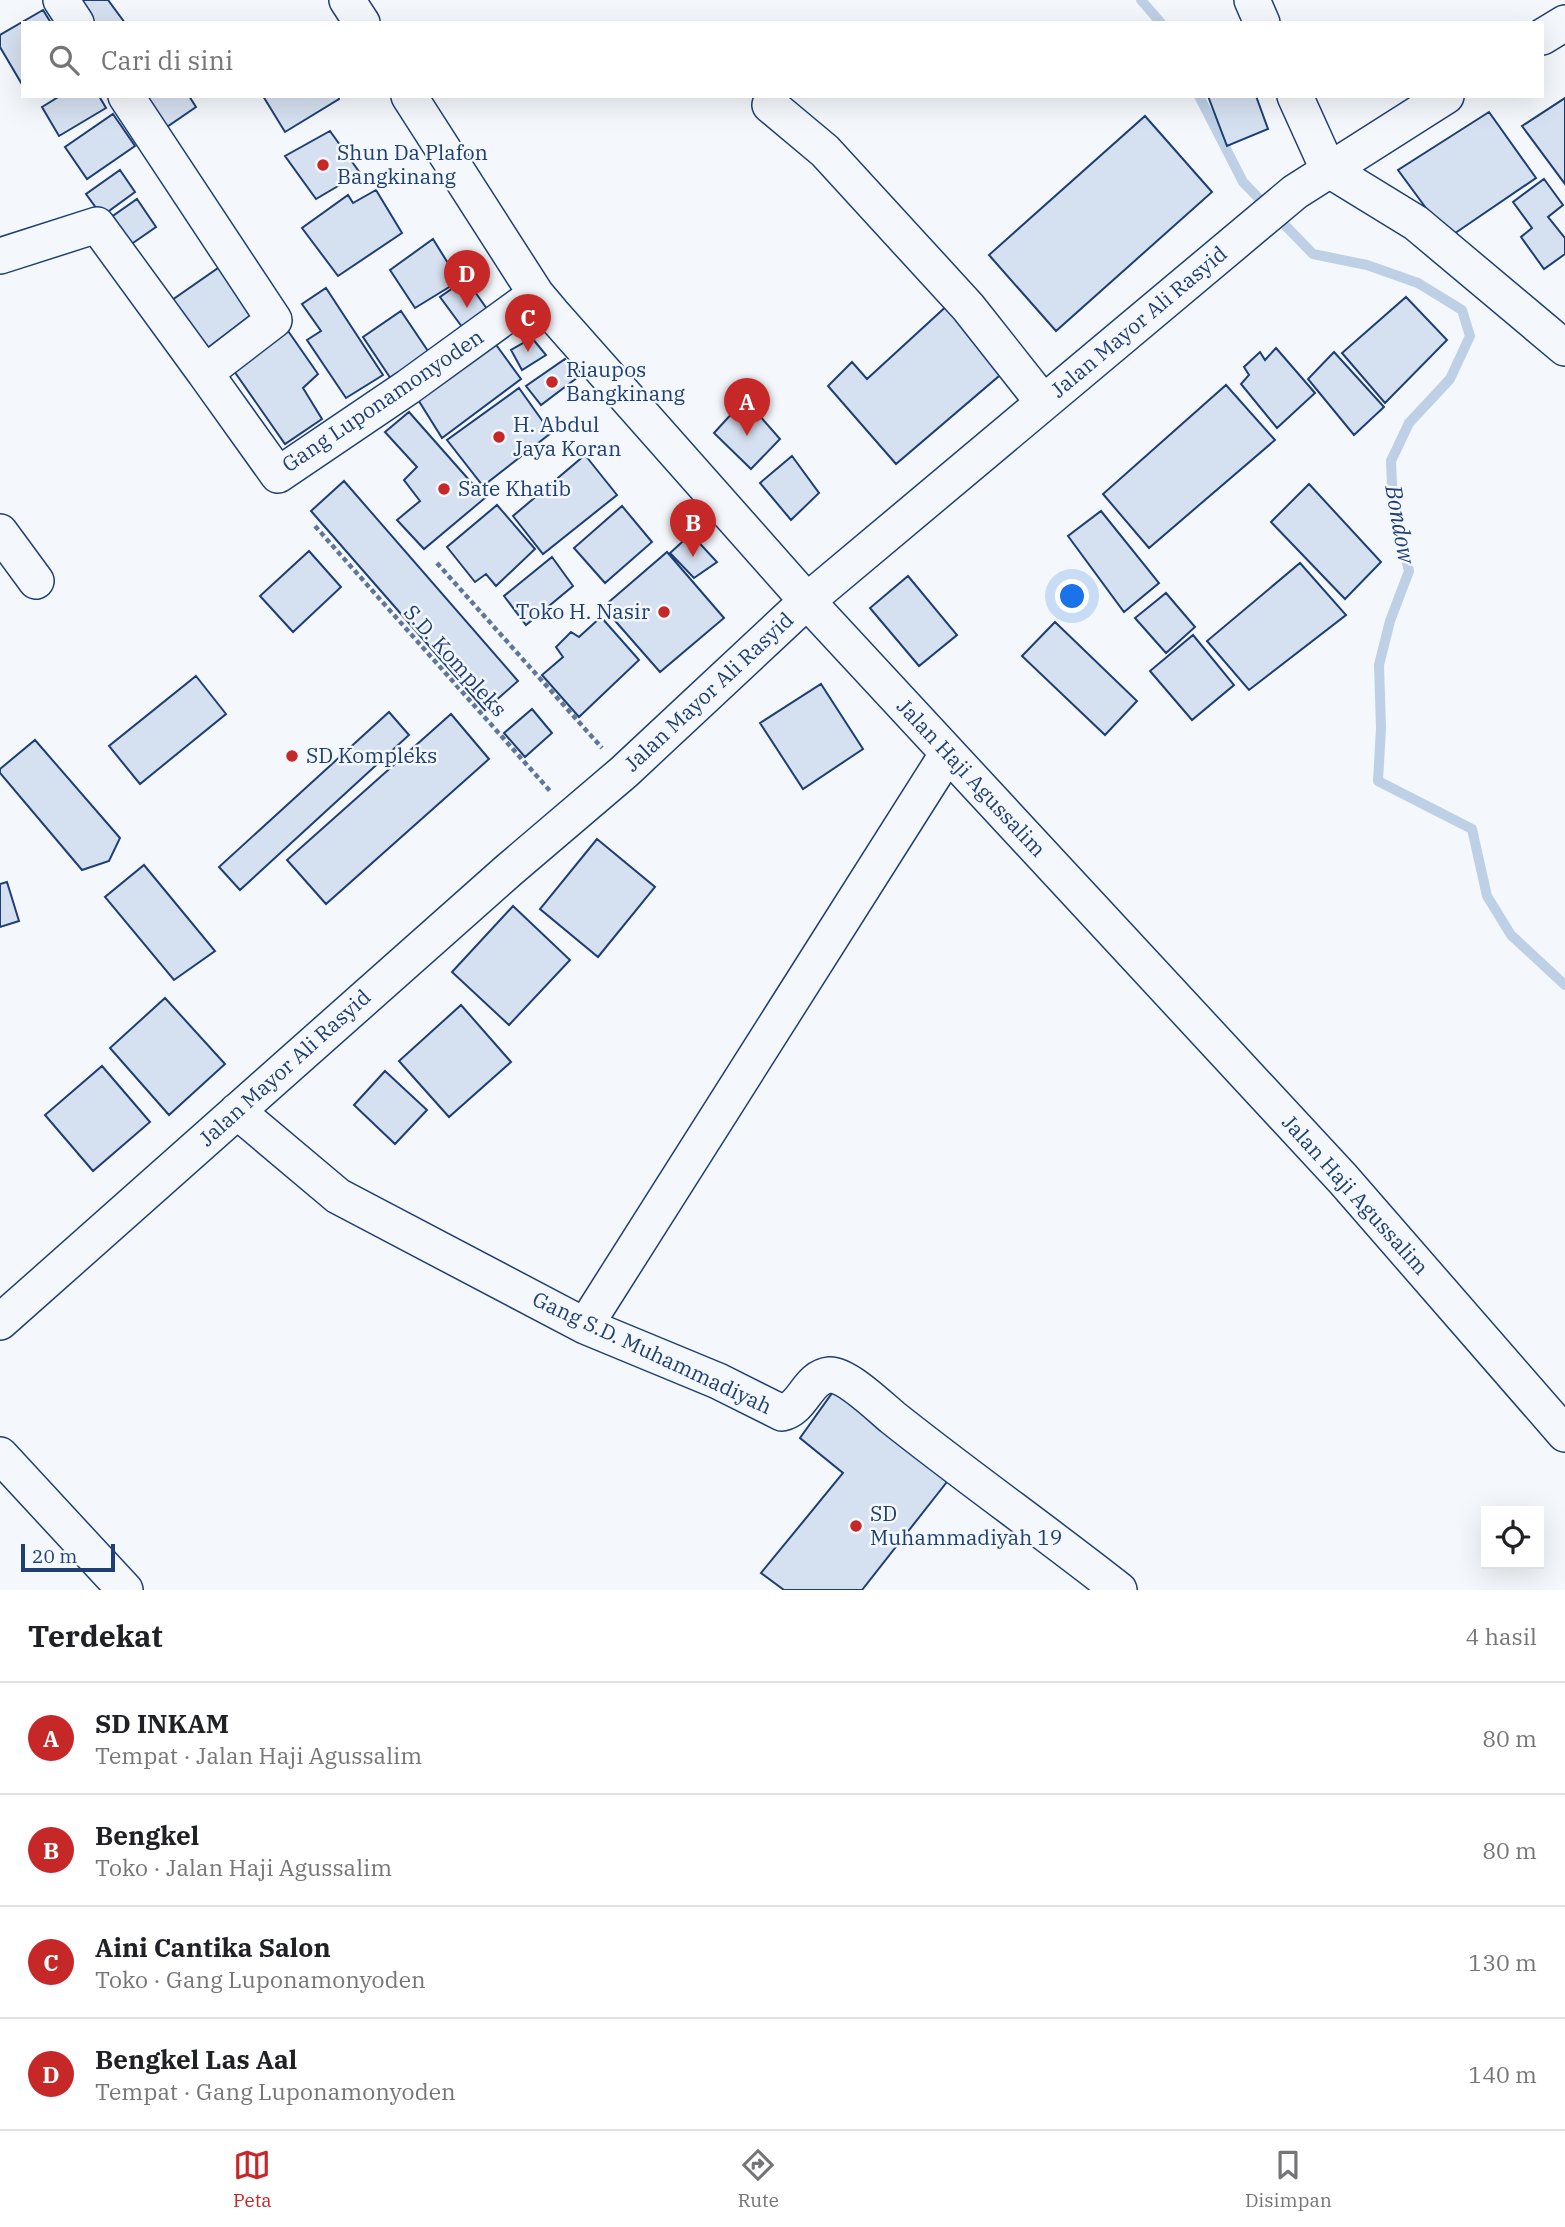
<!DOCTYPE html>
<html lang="id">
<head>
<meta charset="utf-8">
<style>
	body { margin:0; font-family:"IBM Plex Serif",serif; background:#f6f6f6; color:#202124 }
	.controls { position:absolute; right:21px; bottom:21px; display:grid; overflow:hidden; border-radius:0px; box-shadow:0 7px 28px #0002 }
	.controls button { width:63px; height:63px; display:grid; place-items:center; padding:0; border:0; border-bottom:2px solid #e0e0e0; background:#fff; color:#202124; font:35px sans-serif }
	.scale { position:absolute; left:21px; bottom:18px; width:94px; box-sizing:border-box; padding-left:7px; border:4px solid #1d3f73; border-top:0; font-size:19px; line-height:24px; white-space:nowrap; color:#1d3f73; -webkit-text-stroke:5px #f4f7fb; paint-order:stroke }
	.you { position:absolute; left:1073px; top:597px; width:24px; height:24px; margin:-18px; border:5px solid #fff; border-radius:50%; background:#1a73e8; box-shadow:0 0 0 10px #1a73e833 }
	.badge { display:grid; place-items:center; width:46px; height:46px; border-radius:50%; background:#c62828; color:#fff; font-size:23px; font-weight:700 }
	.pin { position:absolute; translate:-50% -58px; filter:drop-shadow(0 2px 4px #0008) }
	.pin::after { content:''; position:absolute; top:37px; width:24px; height:21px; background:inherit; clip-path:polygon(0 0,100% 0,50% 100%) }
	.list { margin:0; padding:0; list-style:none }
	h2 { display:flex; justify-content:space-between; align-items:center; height:91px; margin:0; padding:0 28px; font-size:30px }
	h2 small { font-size:23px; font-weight:400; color:#757577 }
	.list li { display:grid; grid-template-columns:46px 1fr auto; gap:21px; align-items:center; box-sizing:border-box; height:112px; padding:0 28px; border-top:2px solid #e0e0e0 }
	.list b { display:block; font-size:26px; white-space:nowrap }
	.list p { margin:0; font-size:23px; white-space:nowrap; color:#757577 }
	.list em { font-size:23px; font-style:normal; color:#757577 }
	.icon { flex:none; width:38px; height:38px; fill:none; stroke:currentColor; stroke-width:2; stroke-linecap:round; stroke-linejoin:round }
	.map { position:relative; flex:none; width:1565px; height:1590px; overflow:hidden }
	.search { position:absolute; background:#fff; box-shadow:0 7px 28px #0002; left:21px; right:21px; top:21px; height:77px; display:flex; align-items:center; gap:18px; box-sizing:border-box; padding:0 24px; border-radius:0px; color:#757577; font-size:26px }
	.sheet { height:539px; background:#fff }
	nav { display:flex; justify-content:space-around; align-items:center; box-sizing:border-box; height:98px; border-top:2px solid #e0e0e0; background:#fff; font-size:19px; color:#757577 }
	nav a { display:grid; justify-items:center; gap:4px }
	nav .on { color:#c62828 }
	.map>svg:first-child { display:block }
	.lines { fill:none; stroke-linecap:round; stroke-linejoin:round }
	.stream { stroke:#bed0e5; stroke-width:10 }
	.building { fill:#d5e0f0; stroke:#1d3f73; stroke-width:2 }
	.minor-casing { stroke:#1d3f73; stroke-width:38 }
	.path { stroke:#5e769c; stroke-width:4.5; stroke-dasharray:5 3.5; stroke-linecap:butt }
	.minor { stroke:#f4f7fb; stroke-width:35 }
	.poi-dot { fill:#c62828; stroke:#f4f7fb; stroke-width:2.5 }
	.labels { text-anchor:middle; stroke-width:5; stroke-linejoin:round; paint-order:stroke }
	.poi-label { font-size:21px; fill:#1d3f73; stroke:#f4f7fb; text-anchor:start }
	.street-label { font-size:21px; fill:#1d3f73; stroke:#f4f7fb }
	.water-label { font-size:23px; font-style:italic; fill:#1d3f73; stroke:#f4f7fb }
</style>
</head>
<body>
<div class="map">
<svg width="1565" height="1590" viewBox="0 0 1565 1590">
	<rect width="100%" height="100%" fill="#f4f7fb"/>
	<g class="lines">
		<!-- stream -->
		<path class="stream" d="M1141,0L1161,23
			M1199,96L1243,182L1313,254L1367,265L1418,283L1462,310L1470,336L1450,379L1409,423L1391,461L1393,509L1409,571L1390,621L1379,665L1381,728L1378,781L1472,829L1487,896L1511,935L1565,985"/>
	</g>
	<!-- building -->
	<path class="building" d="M76,0H108L125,23H80Z
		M43,10L51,23H23V86L0,47V35Z
		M60,96H99L106,108L59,136L42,107Z
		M133,96H189L196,107L158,133Z
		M263,96H338L339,99L285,132Z
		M1208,96H1256L1268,129L1227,146Z
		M1565,98V184L1522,126Z
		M1489,112L1536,178L1448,238L1398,170Z
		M113,114L135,146L87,179L65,147Z
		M1145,116L1212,192L1056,331L989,255Z
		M330,131L360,173L316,199L285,156Z
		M120,170L135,192L102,216L86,194Z
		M1544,179L1563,205L1548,217L1565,238V254L1544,269L1521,237L1532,228L1513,202Z
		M376,190L402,233L338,276L302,228L348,195L353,203Z
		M137,199L156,227L120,252L100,225Z
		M433,239L459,281L415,308L390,270Z
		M221,266L251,315L197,356L162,307Z
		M466,279L494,319L468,335L440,297Z
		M326,288L383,375L346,398L307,340L321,331L302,304Z
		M1406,297L1447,340L1385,403L1342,353Z
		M951,302L1006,370L896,464L828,386L852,362L867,379Z
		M401,311L434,360L395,385L363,337Z
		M286,328L318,374L303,388L322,419L285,444L234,371Z
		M532,338L546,355L522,370L511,350Z
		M494,342L521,379L442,438L417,398Z
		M1276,348L1315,393L1277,428L1241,384L1249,375L1244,367L1260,352L1265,360Z
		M1334,352L1384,407L1354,435L1308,379Z
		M565,359L578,377L541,405L526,386Z
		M1226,385L1275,440L1149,548L1103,494Z
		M519,388L551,433L483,486L447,440Z
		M745,399L780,439L751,469L714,433Z
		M409,412L485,498L424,549L397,520L420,501L404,480L417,467L385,432Z
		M585,455L617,495L543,554L513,516Z
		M792,456L819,493L791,520L760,483Z
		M344,481L518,681L485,710L311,511Z
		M1309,484L1381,562L1345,599L1271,522Z
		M497,505L535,549L496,586L486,574L475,582L447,547Z
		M622,506L652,542L605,583L574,548Z
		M1101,511L1159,583L1124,612L1068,536Z
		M691,534L717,562L694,578L670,553Z
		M309,551L341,587L293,632L260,596Z
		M667,552L724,618L660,672L603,607Z
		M552,557L573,586L526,625L504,596Z
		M1300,563L1346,615L1249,690L1207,641Z
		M908,576L957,635L919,666L870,608Z
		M1166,593L1195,627L1166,653L1135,618Z
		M601,617L639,660L579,717L542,675L563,657L556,647L571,632L579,637Z
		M1055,622L1137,701L1105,735L1022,656Z
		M1193,635L1234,685L1192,720L1150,671Z
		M196,676L226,714L140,784L109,746Z
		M821,684L863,749L803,789L760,723Z
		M532,709L552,733L525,757L504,733Z
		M389,712L409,735L240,890L219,867Z
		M451,714L489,759L326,904L287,860Z
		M35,740L120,838L109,861L82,870L0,773V769Z
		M597,839L655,887L598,957L540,909Z
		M144,865L215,951L174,980L105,897Z
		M7,882L19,921L0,927V884Z
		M513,906L570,960L509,1025L452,972Z
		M165,998L225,1064L169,1115L110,1048Z
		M461,1005L511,1062L449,1117L399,1061Z
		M102,1066L150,1122L93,1171L45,1115Z
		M385,1071L427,1110L395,1144L354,1105Z
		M835,1389L950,1478L862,1590H784L761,1573L843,1473L800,1438Z"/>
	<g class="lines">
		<!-- minor casing -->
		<g class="minor-casing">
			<path id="minor" d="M61,0L76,23
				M347,0L362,23
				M1252,0L1262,23
				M1542,37L1565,23
				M126,96L274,320L205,373L278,475L408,387L536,294
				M409,96L536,294L552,313L807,601L1343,1179L1565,1434
				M1295,96L1328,169L1416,223L1565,348
				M770,105L825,151L968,307L1043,402
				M0,256L97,225L205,373
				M0,532L36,581
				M237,1111L338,1196L585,1326L718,1381L782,1413C804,1408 807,1377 830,1375C847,1375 879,1406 892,1417C966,1476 1044,1531 1119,1590
				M0,1322L509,870L624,772L807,601L1295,192L1446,96
				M585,1326L948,753
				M0,1455L125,1590"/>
		</g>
		<!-- path -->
		<path class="path" d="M315,526L551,792
			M437,563L602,748"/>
		<!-- minor -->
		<use href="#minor" class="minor"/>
	</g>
	<!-- markers -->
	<g class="poi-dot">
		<circle cx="323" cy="165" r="7"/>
		<circle cx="552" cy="382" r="7"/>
		<circle cx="499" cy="437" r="7"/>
		<circle cx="444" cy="489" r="7"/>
		<circle cx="664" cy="612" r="7"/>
		<circle cx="292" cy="756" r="7"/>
		<circle cx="856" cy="1526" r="7"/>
	</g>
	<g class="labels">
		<!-- poi labels -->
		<g class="poi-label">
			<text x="337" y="160">Shun Da Plafon<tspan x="337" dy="24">Bangkinang</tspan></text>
			<text x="566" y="377">Riaupos<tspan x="566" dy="24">Bangkinang</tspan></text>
			<text x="513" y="432">H. Abdul<tspan x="513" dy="24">Jaya Koran</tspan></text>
			<text x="458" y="496">Sate Khatib</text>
			<text x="650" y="619" text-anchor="end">Toko H. Nasir</text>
			<text x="306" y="763">SD Kompleks</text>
			<text x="870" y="1521">SD<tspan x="870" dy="24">Muhammadiyah 19</tspan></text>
		</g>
		<!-- street labels -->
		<g class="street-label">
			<text transform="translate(1139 322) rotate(-40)" y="7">Jalan Mayor Ali Rasyid</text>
			<text transform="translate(383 401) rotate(-34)" y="7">Gang Luponamonyoden</text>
			<text transform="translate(455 661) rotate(48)" y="7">S.D. Kompleks</text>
			<text transform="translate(709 692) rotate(-43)" y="7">Jalan Mayor Ali Rasyid</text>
			<text transform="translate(971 778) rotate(47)" y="7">Jalan Haji Agussalim</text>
			<text transform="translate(285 1068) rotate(-42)" y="7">Jalan Mayor Ali Rasyid</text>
			<text transform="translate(1355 1195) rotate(48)" y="7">Jalan Haji Agussalim</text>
			<text transform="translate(652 1353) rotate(25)" y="7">Gang S.D. Muhammadiyah</text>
		</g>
		<!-- water labels -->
		<g class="water-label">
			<text transform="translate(1400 524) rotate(80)" y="8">Bondow</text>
		</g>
	</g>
</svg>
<div class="controls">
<button><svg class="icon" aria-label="locate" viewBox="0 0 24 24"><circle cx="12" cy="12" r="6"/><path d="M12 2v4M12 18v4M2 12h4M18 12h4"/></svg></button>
</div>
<div class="scale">20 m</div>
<div class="you"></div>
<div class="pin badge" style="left:747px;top:436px">A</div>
<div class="pin badge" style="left:693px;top:557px">B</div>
<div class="pin badge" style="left:528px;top:352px">C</div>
<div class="pin badge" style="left:467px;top:308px">D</div>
<div class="search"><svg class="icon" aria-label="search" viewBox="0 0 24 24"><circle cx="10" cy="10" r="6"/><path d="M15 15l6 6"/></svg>Cari di sini</div>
</div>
<section class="sheet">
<h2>Terdekat<small>4 hasil</small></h2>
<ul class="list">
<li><span class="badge">A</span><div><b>SD INKAM</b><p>Tempat · Jalan Haji Agussalim</p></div><em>80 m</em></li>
<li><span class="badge">B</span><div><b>Bengkel</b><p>Toko · Jalan Haji Agussalim</p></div><em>80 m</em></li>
<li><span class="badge">C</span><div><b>Aini Cantika Salon</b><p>Toko · Gang Luponamonyoden</p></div><em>130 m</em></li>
<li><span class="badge">D</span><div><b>Bengkel Las Aal</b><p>Tempat · Gang Luponamonyoden</p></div><em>140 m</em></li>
</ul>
</section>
<nav>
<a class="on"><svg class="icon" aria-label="map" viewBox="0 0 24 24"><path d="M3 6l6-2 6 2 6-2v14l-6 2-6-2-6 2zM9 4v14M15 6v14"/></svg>Peta</a>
<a><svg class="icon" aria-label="directions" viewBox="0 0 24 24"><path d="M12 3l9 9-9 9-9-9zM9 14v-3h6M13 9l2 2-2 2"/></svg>Rute</a>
<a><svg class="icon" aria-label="saved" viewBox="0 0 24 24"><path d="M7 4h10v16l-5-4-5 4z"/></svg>Disimpan</a>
</nav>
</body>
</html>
